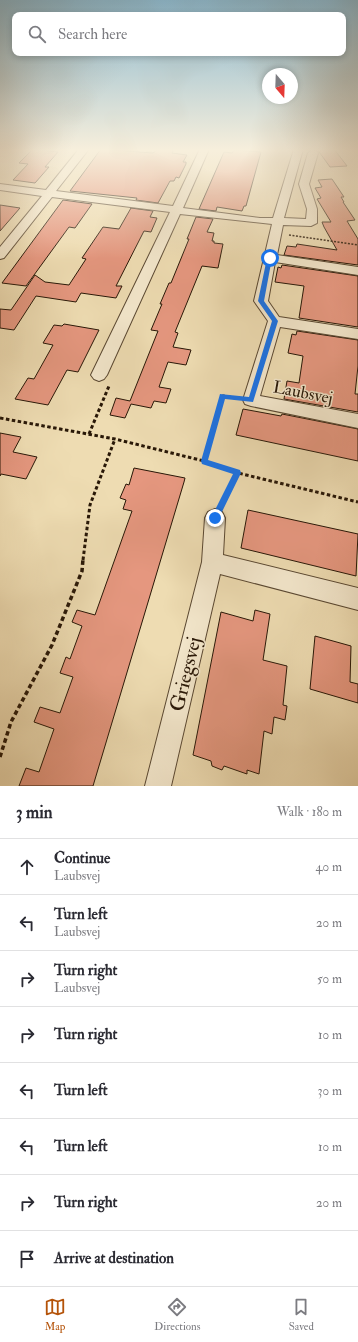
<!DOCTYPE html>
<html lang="en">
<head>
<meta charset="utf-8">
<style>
	body { margin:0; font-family:"IM FELL Double Pica",serif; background:#f7f7f7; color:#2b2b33 }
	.compass { position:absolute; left:262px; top:68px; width:36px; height:36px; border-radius:50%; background:#fff; box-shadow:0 2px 6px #0003; rotate:161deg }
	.stop { position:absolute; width:12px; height:12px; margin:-9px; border:3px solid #1a73e8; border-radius:50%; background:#fff }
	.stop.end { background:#1a73e8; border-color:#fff; box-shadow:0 1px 4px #0008 }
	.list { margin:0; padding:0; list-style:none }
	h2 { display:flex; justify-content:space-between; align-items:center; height:52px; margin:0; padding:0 16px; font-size:17px }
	h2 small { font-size:13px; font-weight:400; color:#7c7c81 }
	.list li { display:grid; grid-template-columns:26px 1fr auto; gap:12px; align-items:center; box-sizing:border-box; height:56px; padding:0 16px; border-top:1px solid #e1e1e2 }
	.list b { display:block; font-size:15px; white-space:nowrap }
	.list p { margin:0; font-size:13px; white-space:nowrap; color:#7c7c81 }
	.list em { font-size:13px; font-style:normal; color:#7c7c81 }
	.icon { flex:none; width:22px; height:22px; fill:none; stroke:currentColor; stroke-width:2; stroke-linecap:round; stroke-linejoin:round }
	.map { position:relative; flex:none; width:358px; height:786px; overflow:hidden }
	.search { position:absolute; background:#fff; box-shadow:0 2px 6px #0003; left:12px; right:12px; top:12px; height:44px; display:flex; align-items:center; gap:10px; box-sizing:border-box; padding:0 14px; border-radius:8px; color:#7c7c81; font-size:15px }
	.sheet { height:500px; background:#fff }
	nav { display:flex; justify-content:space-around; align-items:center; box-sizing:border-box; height:56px; border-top:1px solid #e1e1e2; background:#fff; font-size:11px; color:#7c7c81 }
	nav a { display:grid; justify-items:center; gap:2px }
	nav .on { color:#b45309 }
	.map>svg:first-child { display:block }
	.building { fill:#e5977f; stroke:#281707 }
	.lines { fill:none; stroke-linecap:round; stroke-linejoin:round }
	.minor-casing { stroke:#5a4832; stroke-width:2 }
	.path-far2 { stroke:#281707; stroke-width:1.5; stroke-dasharray:2 1.5; stroke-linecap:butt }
	.path-far1 { stroke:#281707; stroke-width:3; stroke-dasharray:3.5 2.5; stroke-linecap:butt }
	.path { stroke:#281707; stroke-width:3.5; stroke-dasharray:4.5 3; stroke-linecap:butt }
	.minor { fill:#f4e8cd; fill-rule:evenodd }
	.route { fill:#1a73e8 }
	.labels { text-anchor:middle; stroke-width:3; stroke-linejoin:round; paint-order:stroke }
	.street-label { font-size:17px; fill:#281707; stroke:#f4e8cd }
	.near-street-label { font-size:20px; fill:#281707; stroke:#f4e8cd }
</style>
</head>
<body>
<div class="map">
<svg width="358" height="786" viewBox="0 0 358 786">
	<rect width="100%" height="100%" fill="#eedcb2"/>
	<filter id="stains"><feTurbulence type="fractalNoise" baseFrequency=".005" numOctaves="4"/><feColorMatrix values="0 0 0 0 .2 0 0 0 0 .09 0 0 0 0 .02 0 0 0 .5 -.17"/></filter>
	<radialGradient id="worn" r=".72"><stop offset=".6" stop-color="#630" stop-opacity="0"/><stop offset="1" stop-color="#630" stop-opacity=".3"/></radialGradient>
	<!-- building -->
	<path class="building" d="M33,149L58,152L45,167H49L35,183L13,180L28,164L19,163Z
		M101,149L153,153L158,149H174L172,153L187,155L183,162H186V164L179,178L176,177L174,181H170L158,203L136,200L137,198L70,191Z
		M317,149H334L347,166L330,167Z
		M234,150L261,152L246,206H244L242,211L217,207L216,211L199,209L224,152L232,153Z
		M332,179L344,197H341L344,202H343L355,220L347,221L358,239V265L284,255L287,246L296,247L297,244L337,250L324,227L322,222H331L317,199L321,198L315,188L322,187L318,180Z
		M63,200L92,204L75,228L69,227L26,286L2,283Z
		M0,205L20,208L0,231Z
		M131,208L153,211L150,217L157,218L151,232L144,231L116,286H122L116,298L81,293L76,302L36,296L14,330L0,328V309L11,310L35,275L45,282L69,285L86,259L82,258L103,227L119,229Z
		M196,217L213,219L207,232L214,233L212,241H214V243L223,244L218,268L202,266L175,332L178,333L173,347L191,350L186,365L168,362L159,387L171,389L166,403L154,401L151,408L131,404L125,418L110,415L116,398L130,401L158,331L151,330L162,304H160L169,283H171L189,239H187Z
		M282,265L358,276V327L299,318L304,286L275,282L278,267L281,268Z
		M64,324L99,330L78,372L67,370L48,405L15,399L28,378L34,379L53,345L43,343L54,325L62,326Z
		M297,331L358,340V366L355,394H358V412L284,399L287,381L299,383L303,356L288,353L292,334L296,335Z
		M243,409L281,416L282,414L358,429V461L236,435Z
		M0,433L21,437L13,452L37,457L26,479L1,474L0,476Z
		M134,468L185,478L184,482L93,786H19L26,768L39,772L54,729L34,722L40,707L60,713L73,677L60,673L66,657L70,659L82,626L72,622L77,610L95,615L132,511L123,509L126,500L120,498L126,484L129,485Z
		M248,510L358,534L356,576L241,548Z
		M255,610L270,614L263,660L287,666L283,705L287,706L285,720L274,717L272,734L264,731L259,774L247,770V774L224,766L222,770L212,766L211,761L193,755L221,612L253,621Z
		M315,636L351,646L350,682L358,684V703L310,689Z"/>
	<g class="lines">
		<!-- minor casing -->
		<g class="minor-casing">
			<path id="minor" d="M79,149H89L56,191L173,206L200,149H209L183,208L260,218H273L294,149H303L284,218L306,219L307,209L299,184L308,153L313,150L316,151L318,153L309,184L317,209V223L311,226L283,225L277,255L358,267V275L275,262L268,301L279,317L358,329V339L280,327L260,396L358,414V428L251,406L245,404L243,400L268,321L254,301L272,224L180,214L107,375L104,379L99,381L94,379L91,375L170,212L52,197L4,258L0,259V247L42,196L0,190V184L46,190Z
				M215,509L222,512L225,518L223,555L358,588V610L220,574L171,786H145L202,562L205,518L208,512Z"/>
		</g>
		<!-- path-far2 -->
		<path class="path-far2" d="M289,235L358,245"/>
		<!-- path-far1 -->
		<path class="path-far1" d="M0,418L115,439L204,461L238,473L358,502
			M89,434L109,386
			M204,461L223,396L236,398
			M222,504L238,473
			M83,560L90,505L115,439"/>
		<!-- path -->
		<path class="path" d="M0,757L11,722L52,645L82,571L83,559"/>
		<!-- minor -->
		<use href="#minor" class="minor"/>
	</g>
	<!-- sky -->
	<linearGradient id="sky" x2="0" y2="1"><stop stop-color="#89b7ce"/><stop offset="0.58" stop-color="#f7efdc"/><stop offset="1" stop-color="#f7efdc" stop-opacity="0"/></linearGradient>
	<rect width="358" height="259" fill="url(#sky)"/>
	<!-- route -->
	<path class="route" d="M270,256L272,258L264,301L278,321L253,402L225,399L208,460L240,470L241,473L218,520L215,521L211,518L233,474L202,464L201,461L220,394L249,397L272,321L258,301L267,258Z"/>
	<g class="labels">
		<!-- street labels -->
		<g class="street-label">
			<text transform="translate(303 392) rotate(11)" y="6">Laubsvej</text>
		</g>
		<!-- near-street labels -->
		<g class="near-street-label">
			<text transform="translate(185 674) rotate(-76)" y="7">Griegsvej</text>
		</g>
	</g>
	<rect width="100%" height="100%" filter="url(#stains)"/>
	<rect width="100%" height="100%" fill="url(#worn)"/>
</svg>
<svg class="compass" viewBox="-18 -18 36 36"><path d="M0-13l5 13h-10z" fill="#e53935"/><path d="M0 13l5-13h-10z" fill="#7c7c81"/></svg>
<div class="stop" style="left:270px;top:258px"></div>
<div class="stop end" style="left:215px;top:518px"></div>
<div class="search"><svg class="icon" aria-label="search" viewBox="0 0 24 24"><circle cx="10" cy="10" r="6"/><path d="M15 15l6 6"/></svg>Search here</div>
</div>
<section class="sheet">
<h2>3 min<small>Walk · 180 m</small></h2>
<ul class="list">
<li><svg class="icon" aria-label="ahead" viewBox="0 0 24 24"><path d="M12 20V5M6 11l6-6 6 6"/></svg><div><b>Continue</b><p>Laubsvej</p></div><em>40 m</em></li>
<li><svg class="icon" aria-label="left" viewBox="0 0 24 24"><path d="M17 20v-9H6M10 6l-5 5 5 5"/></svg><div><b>Turn left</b><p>Laubsvej</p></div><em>20 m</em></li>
<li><svg class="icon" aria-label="right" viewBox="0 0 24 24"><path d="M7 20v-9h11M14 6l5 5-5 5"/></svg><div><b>Turn right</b><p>Laubsvej</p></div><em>50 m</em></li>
<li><svg class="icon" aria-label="right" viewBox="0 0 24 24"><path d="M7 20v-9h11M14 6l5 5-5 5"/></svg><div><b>Turn right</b></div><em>10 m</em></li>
<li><svg class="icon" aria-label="left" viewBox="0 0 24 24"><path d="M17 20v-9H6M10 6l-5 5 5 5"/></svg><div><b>Turn left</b></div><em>30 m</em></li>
<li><svg class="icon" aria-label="left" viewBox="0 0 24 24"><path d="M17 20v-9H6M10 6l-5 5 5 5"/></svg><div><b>Turn left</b></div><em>10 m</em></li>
<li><svg class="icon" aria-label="right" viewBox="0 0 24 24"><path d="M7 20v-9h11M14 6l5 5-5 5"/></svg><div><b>Turn right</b></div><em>20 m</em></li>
<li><svg class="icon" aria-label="arrive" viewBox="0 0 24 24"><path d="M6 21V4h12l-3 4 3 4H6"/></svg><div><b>Arrive at destination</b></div></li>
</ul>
</section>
<nav>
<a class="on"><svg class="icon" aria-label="map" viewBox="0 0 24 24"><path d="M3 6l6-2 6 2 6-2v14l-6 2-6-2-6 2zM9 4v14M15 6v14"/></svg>Map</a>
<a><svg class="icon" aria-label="directions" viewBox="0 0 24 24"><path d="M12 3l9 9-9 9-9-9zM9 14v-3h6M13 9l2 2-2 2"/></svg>Directions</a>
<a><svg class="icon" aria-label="saved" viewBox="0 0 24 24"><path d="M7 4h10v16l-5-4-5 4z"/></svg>Saved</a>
</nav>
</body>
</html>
